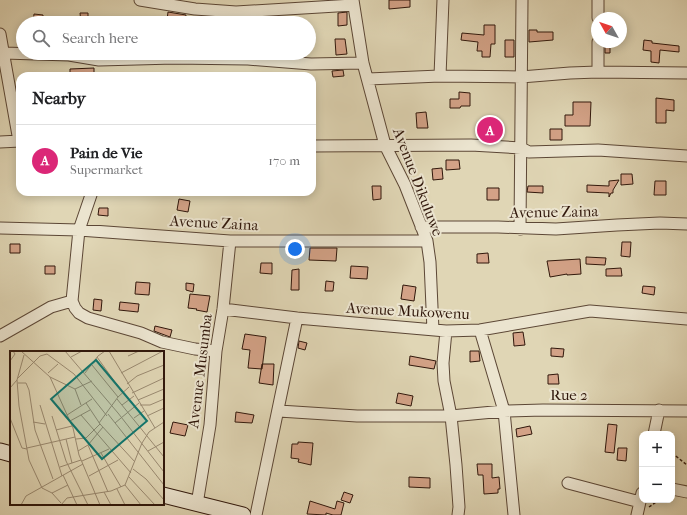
<!DOCTYPE html>
<html lang="en">
<head>
<meta charset="utf-8">
<style>
	body { margin:0; font-family:"IM FELL French Canon",serif; background:#f6f6f6; color:#202124 }
	.controls { position:absolute; right:12px; bottom:12px; display:grid; overflow:hidden; border-radius:8px; box-shadow:0 2px 10px #0003 }
	.controls button { width:36px; height:36px; display:grid; place-items:center; padding:0; border:0; border-bottom:1px solid #e0e0e0; background:#fff; color:#202124; font:20px sans-serif }
	.compass { position:absolute; left:591px; top:12px; width:36px; height:36px; border-radius:50%; background:#fff; box-shadow:0 2px 10px #0003; rotate:310deg }
	.you { position:absolute; left:295px; top:249px; width:14px; height:14px; margin:-10px; border:3px solid #fff; border-radius:50%; background:#1a73e8; box-shadow:0 0 0 6px #1a73e833 }
	.badge { display:grid; place-items:center; width:26px; height:26px; border-radius:50%; background:#db2777; color:#fff; font-size:13px; font-weight:700 }
	.pin { position:absolute; translate:-50% -50%; border:2px solid #fff; box-shadow:0 1px 4px #0006 }
	.list { margin:0; padding:0; list-style:none }
	h2 { display:flex; justify-content:space-between; align-items:center; height:52px; margin:0; padding:0 16px; font-size:17px }
	h2 small { font-size:13px; font-weight:400; color:#757577 }
	.list li { display:grid; grid-template-columns:26px 1fr auto; gap:12px; align-items:center; box-sizing:border-box; height:72px; padding:0 16px; border-top:1px solid #e0e0e0 }
	.list b { display:block; font-size:15px; white-space:nowrap }
	.list p { margin:0; font-size:13px; white-space:nowrap; color:#757577 }
	.list em { font-size:13px; font-style:normal; color:#757577 }
	.icon { flex:none; width:22px; height:22px; fill:none; stroke:currentColor; stroke-width:2; stroke-linecap:round; stroke-linejoin:round }
	.map { position:relative; flex:none; width:687px; height:515px; overflow:hidden }
	.search { position:absolute; background:#fff; box-shadow:0 2px 10px #0003; left:16px; top:16px; width:300px; height:44px; display:flex; align-items:center; gap:10px; box-sizing:border-box; padding:0 14px; border-radius:22px; color:#757577; font-size:15px }
	.panel { position:absolute; background:#fff; box-shadow:0 2px 10px #0003; left:16px; top:72px; width:300px; height:124px; border-radius:12px }
	.map>svg:first-child { display:block }
	.building { fill:#d3a287; stroke:#30170b }
	.lines { fill:none; stroke-linecap:round; stroke-linejoin:round }
	.street-casing { stroke:#5c4736; stroke-width:13 }
	.secondary-casing { stroke:#30170b; stroke-width:17 }
	.path { stroke:#30170b; stroke-width:1.5; stroke-dasharray:3 2; stroke-linecap:butt }
	.street { stroke:#ebe4cf; stroke-width:11 }
	.secondary { stroke:#ebe4cf; stroke-width:15 }
	.labels { text-anchor:middle; stroke-width:4; stroke-linejoin:round; paint-order:stroke }
	.street-label { font-size:15px; fill:#30170b; stroke:#ebe4cf }
	.inset-road { fill:none; stroke:#9a8a71; stroke-width:1 }
	.view { fill:#0f766e; fill-opacity:0.15; stroke:#0f766e; stroke-width:2 }
	.inset-edge { fill:none; stroke:#30170b; stroke-width:2 }
</style>
</head>
<body>
<div class="map">
<svg width="687" height="515" viewBox="0 0 687 515">
	<rect width="100%" height="100%" fill="#e0d6b5"/>
	<filter id="stains"><feTurbulence type="fractalNoise" baseFrequency=".005" numOctaves="4"/><feColorMatrix values="0 0 0 0 .2 0 0 0 0 .09 0 0 0 0 .02 0 0 0 .5 -.17"/></filter>
	<radialGradient id="worn" r=".72"><stop offset=".6" stop-color="#630" stop-opacity="0"/><stop offset="1" stop-color="#630" stop-opacity=".3"/></radialGradient>
	<!-- building -->
	<path class="building" d="M389,0H410V7L389,9Z
		M168,12L186,15L185,23L167,20Z
		M347,12V25L338,26V13Z
		M80,13H88V23H81Z
		M34,14L43,15V23H33Z
		M484,25H495V44H491L490,57H482V51H477L478,42L461,40L462,33L484,35Z
		M529,30H537V32H553V40L529,42Z
		M335,39H345L347,54L336,55Z
		M505,40H514V57H505Z
		M644,40L652,41V43L679,46V52L660,50L659,63L651,62V51L643,50Z
		M605,42H610V53H605Z
		M94,68V76H70V69Z
		M343,70L344,76L333,77L332,71Z
		M459,92L470,93V106H461L460,108H450V99H459Z
		M656,98L674,100V111L666,110V123H656Z
		M573,102H591L590,126H565V115H573Z
		M426,112L428,128H417L416,113Z
		M498,119L499,135L482,136L481,120Z
		M550,129H562V140H550Z
		M446,160H459L460,169L446,170Z
		M442,168L443,179L433,180L432,169Z
		M621,174H632L633,184L621,185Z
		M619,180L613,190V193H611L609,197V193L587,192V185L609,186V181Z
		M655,181H666V195H654Z
		M372,186H381V199L373,200Z
		M528,186H543V193L527,192Z
		M487,188H499V200H487Z
		M179,199L190,201L188,212L177,210Z
		M99,208H108V216L98,215Z
		M622,242H631L630,257L621,256Z
		M10,244H20V253H10Z
		M310,248H337L336,261L309,260Z
		M488,253L489,263H477V254Z
		M586,257L606,258L605,265L586,264Z
		M580,259L581,274L567,275V274L550,277L547,261Z
		M261,263H272V274L260,273Z
		M45,266H55V274H45Z
		M351,266L368,267L367,279L350,278Z
		M621,268L622,276H606V269Z
		M299,269V290H291L292,270Z
		M326,281L334,282L333,291H325Z
		M136,282L150,283L149,295L135,294Z
		M186,283L194,284L193,292L186,290Z
		M403,285L416,287L414,301L401,299Z
		M643,286L655,287L654,295L642,293Z
		M190,294L210,296L207,312L196,310L197,309L188,308Z
		M94,299L102,300L101,311L93,310Z
		M120,302L139,304L138,312L119,310Z
		M155,326L172,330L170,337L154,331Z
		M523,332L525,345L514,346L513,333Z
		M245,334L266,337L262,369L248,368L250,350L242,349Z
		M299,341L307,343L305,350L298,348Z
		M551,348L564,349L563,357L551,356Z
		M470,351H479L480,361L470,362Z
		M410,356L436,361L434,369L409,365Z
		M262,364H274L273,385L259,383Z
		M558,374L559,384H548V375Z
		M398,393L413,396L411,406L396,403Z
		M236,412L254,415L252,423L235,422Z
		M173,422L188,425L185,436L170,433Z
		M608,424L617,425L614,453L605,452Z
		M530,426L532,434L517,437L516,429Z
		M298,442L313,443L311,465L298,462L299,459L291,458L292,444H298Z
		M618,448H627L626,461L617,460Z
		M477,464H492V478L499,477L500,489H498V493L484,494L483,475H478Z
		M409,477L430,478V488L409,487Z
		M344,492L353,495L350,503L341,500Z
		M310,501L335,509L337,501L344,503L341,515H333L326,513V515L307,514Z"/>
	<g class="lines">
		<!-- street casing -->
		<g class="street-casing">
			<path id="street" d="M140,0L195,9L236,12L353,5
				M353,0L363,63L385,145L405,185L427,241L430,262L433,330
				M598,18V0
				M0,34L19,141
				M4,53L69,55L99,60L174,58L248,59L311,64L363,63
				M598,72V42
				M440,76L443,0
				M368,79L440,76L521,77L570,73L598,72L687,73
				M0,142L20,141
				M312,146L471,145L521,148L529,152L598,150L687,156
				M92,192L79,230L72,301L75,308L79,313L88,318L141,333L162,342L195,349L216,351
				M421,227H498L556,229L617,225L660,223L687,224
				M0,228L79,230L230,241H427
				M520,229L522,0
				M223,309L297,318L446,331L480,330L590,311L687,319
				M480,330L504,411L514,515
				M446,331L443,363L444,381L451,416L456,465L459,507L458,515
				M0,336L51,307L72,301
				M279,411L357,416H451L504,411L543,410L687,411
				M654,434L659,410
				M568,483L640,502
				M672,489L687,492
				M197,504L210,425L216,351L223,309L230,241
				M256,515L297,318
				M637,515L642,493"/>
		</g>
		<!-- secondary casing -->
		<g class="secondary-casing">
			<path id="secondary" d="M0,451L11,454
				M163,495L243,515"/>
		</g>
		<!-- path -->
		<path class="path" d="M672,453L687,465
			M649,507L659,500"/>
		<!-- street -->
		<use href="#street" class="street"/>
		<!-- secondary -->
		<use href="#secondary" class="secondary"/>
	</g>
	<g class="labels">
		<!-- street labels -->
		<g class="street-label">
			<text transform="translate(418 182) rotate(69)" y="5">Avenue Dikuluwe</text>
			<text transform="translate(554 212) rotate(-1)" y="5">Avenue Zaina</text>
			<text transform="translate(214 223) rotate(3)" y="5">Avenue Zaina</text>
			<text transform="translate(408 311) rotate(3)" y="5">Avenue Mukowenu</text>
			<text transform="translate(200 371) rotate(-83)" y="5">Avenue Musumba</text>
			<text x="569" y="400">Rue 2</text>
		</g>
	</g>
	<!-- overview -->
	<g transform="translate(10 351)">
		<rect width="154" height="154" fill="#e0d6b5"/>
		<path class="inset-road" d="M11,0L40,26L63,77L69,104L90,154M55,0L108,62L154,121M99,0L145,77M118,5L129,0M61,6L72,0M87,6L112,41M0,10L5,3L3,0M82,14L108,46M38,22L48,13M75,22L88,5L95,0M111,22L153,0M40,26L65,38M7,28L30,5L37,3L64,23L97,65M7,29L9,55L19,109L32,137L42,142L51,152M8,32H16L19,39L25,79L43,128M117,33L127,25L154,14M0,37L7,29L14,4M65,38L82,30M65,38L71,54M122,42L154,27M107,48L154,106M128,49L154,38M76,52L90,73L125,111M30,54L52,125M112,54L124,45M130,54H140L154,48M98,63L154,134M57,64L82,48M71,64L121,122M42,65L56,110L78,154M137,65L154,57M0,67L12,97L17,98M124,67L134,60M60,70L80,59M23,71L35,73M89,72L108,46L119,36M105,72L129,52M46,79L62,75M56,88L62,112M66,88L76,87L90,73M78,94L98,141M17,97L65,86M68,100L78,94L93,76M138,100L154,91M91,102L111,136M72,110L99,98M50,116L71,109M123,118L136,128L154,149M53,124L67,154M79,125L108,109M119,126L145,154M115,134L131,154M107,138L115,154M94,141L101,154M42,142L58,134M11,154L16,145L73,113M51,154L57,147L101,140L115,134L132,92L139,81L154,71"/>
		<path class="view" d="M86,9L137,70L92,108L41,48Z"/>
		<rect width="154" height="154" class="inset-edge"/>
	</g>
	<rect width="100%" height="100%" filter="url(#stains)"/>
	<rect width="100%" height="100%" fill="url(#worn)"/>
</svg>
<div class="controls">
<button>+</button>
<button>−</button>
</div>
<svg class="compass" viewBox="-18 -18 36 36"><path d="M0-13l5 13h-10z" fill="#e53935"/><path d="M0 13l5-13h-10z" fill="#757577"/></svg>
<div class="you"></div>
<div class="pin badge" style="left:490px;top:130px">A</div>
<div class="search"><svg class="icon" aria-label="search" viewBox="0 0 24 24"><circle cx="10" cy="10" r="6"/><path d="M15 15l6 6"/></svg>Search here</div>
<section class="panel">
<h2>Nearby<small></small></h2>
<ul class="list">
<li><span class="badge">A</span><div><b>Pain de Vie</b><p>Supermarket</p></div><em>170 m</em></li>
</ul>
</section>
</div>
</body>
</html>
